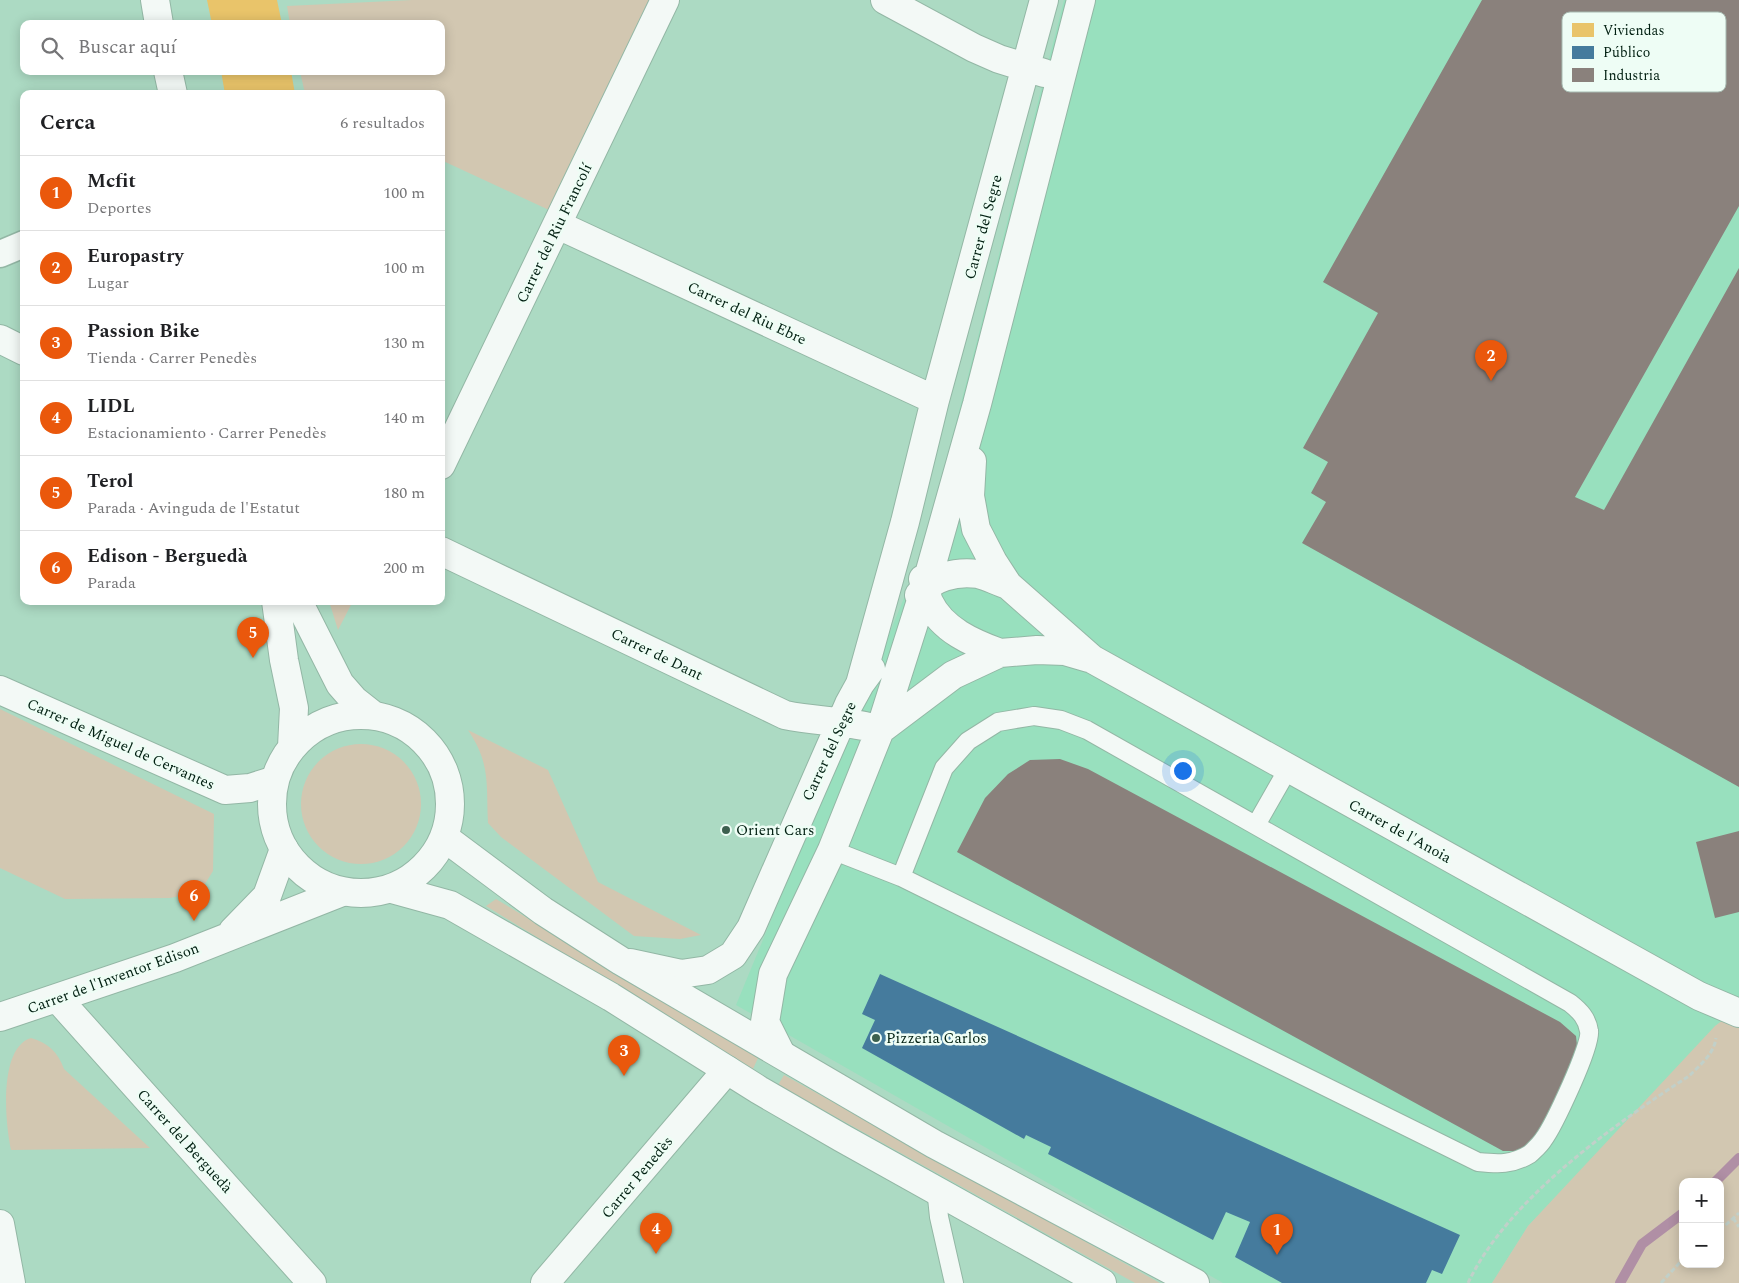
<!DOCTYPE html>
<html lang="es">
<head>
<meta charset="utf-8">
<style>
	body { margin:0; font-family:Spectral,serif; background:#f2f2f2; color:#202124 }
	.controls { position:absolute; right:15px; bottom:15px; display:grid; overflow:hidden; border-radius:10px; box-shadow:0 2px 12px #0003 }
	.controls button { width:45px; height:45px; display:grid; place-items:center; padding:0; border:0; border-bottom:1px solid #e0e0e0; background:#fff; color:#202124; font:25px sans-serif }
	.you { position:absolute; left:1182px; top:770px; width:18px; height:18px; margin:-12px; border:4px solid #fff; border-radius:50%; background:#1a73e8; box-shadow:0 0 0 8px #1a73e833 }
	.badge { display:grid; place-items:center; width:32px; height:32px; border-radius:50%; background:#ea580c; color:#fff; font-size:16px; font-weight:700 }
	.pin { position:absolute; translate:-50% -41px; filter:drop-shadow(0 1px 2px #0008) }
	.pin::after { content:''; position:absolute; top:26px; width:18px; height:15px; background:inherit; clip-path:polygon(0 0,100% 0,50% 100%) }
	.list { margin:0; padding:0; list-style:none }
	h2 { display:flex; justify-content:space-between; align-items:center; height:65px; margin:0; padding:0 20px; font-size:21px }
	h2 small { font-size:16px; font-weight:400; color:#757577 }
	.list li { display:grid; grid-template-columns:32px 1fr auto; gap:15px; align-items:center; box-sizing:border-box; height:75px; padding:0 20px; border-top:1px solid #e0e0e0 }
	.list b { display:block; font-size:19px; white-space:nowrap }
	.list p { margin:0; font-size:16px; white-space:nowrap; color:#757577 }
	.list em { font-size:16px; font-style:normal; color:#757577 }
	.icon { flex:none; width:28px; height:28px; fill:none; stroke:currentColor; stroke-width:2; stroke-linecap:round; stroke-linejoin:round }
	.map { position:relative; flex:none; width:1739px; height:1283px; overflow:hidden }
	.search { position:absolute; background:#fff; box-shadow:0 2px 12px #0003; left:20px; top:20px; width:425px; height:55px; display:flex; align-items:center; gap:12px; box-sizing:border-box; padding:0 18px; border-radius:10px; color:#757577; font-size:19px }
	.panel { position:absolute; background:#fff; box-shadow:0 2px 12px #0003; left:20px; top:90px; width:425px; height:515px; border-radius:10px }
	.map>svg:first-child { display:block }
	.built { fill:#98e0be }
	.green { fill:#d2c7b1; fill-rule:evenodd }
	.homes { fill:#e9c46a }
	.public { fill:#457b9d }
	.industry { fill:#8a817c }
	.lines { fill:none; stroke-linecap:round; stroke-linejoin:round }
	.stream { stroke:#b08fa5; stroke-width:10 }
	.service-casing { stroke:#93b7a5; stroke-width:20 }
	.pedestrian-casing { stroke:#93b7a5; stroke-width:29 }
	.minor-casing { stroke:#93b7a5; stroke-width:30 }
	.tertiary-casing { stroke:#93b7a5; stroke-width:30 }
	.secondary-casing { stroke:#93b7a5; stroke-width:30 }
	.path { stroke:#c1d0c9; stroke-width:3; stroke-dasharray:5 2.5; stroke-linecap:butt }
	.service { stroke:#f3f9f6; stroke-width:18 }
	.pedestrian { stroke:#f3f9f6; stroke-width:26 }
	.minor { stroke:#f3f9f6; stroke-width:28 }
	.tertiary { stroke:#f3f9f6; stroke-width:28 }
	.secondary { stroke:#f3f9f6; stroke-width:28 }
	.poi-dot { fill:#3c604f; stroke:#eefdf5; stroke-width:2 }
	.labels { text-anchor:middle; stroke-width:5; stroke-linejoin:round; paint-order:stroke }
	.street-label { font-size:15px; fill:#001f11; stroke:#eefdf5 }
	.poi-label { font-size:15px; fill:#001f11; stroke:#eefdf5; text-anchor:start }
	.key { fill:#eefdf5; stroke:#a7bab1; stroke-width:1 }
	.key-label { font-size:14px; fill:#001f11 }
</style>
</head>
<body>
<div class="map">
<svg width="1739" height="1283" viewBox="0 0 1739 1283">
	<rect width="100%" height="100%" fill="#acdac3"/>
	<!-- built -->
	<path class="built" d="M1064,0H1739V1008L1528,1226L1492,1283H1223L736,1005L923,552Z"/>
	<!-- green -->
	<path class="green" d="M412,0H649L549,210L441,160V94H305L300,71H441V24H290L287,6Z
		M329,601H353L338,630Z
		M0,709L214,814L213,871L200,892L170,898L65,899L0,868Z
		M468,730L548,770L598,882L701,935L680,939L634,936L501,837L488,823C486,785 491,764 468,730Z
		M301 804a60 60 0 1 1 120 0a60 60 0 1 1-120 0Z
		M496,899L758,1058L753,1069L486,906Z
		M1739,1008V1283H1492L1528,1226L1715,1026ZM1683,1182H1720V1264H1683Z
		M31,1038C48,1043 58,1052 64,1069L150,1148L11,1150C4,1117 0,1047 31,1038Z
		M784,1075L1160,1283H1135L778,1085Z"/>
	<!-- homes -->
	<path class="homes" d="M207,0H277L282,24H212Z
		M221,71H291L295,94H225Z"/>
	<!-- public -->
	<path class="public" d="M880,974L1460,1235L1442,1274L1432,1270L1426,1283H1282L1235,1257L1250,1222L1226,1212L1213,1240L1048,1154L1051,1147L1026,1135L1024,1139L862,1048L875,1020L862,1014Z"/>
	<!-- industry -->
	<path class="industry" d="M1482,0H1739V206L1575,497L1604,510L1739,268V787L1302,543L1326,502L1311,493L1328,462L1303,448L1378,313L1323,282Z
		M1060,759L1088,769L1560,1022L1576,1036L1578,1055L1535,1142L1521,1151H1503L957,852L985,798L1008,774L1030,760Z
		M1739,831V912L1715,918L1696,842Z"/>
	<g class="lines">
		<!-- stream -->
		<path class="stream" d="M1715,1182L1739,1158
			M1620,1283L1642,1244L1683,1213"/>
		<!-- service casing -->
		<g class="service-casing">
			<path id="service" d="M1256,825L1288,769
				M832,850L901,877L1478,1162C1498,1164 1512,1165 1530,1154C1534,1150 1540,1145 1543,1140C1553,1127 1592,1045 1589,1031C1587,1018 1580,1011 1570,1003L1087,730L1061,720L1034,716L998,722L968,741L944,768L901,877
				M936,1188L939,1217L954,1283"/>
		</g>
		<!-- pedestrian casing -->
		<g class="pedestrian-casing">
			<path id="pedestrian" d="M0,254L24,244"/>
		</g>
		<!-- minor casing -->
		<g class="minor-casing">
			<path id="minor" d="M885,0L974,48L999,59L1044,73
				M558,225L935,400
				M0,339L24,351
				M972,461L970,496L976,529L993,562L1008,585L1092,659L1699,996L1739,1013
				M441,465L665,0
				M441,551L785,715C816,722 849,720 880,730L953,675L1000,653L1037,650L1065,651L1089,658
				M923,579C926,587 926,595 929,602C942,630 973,643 1000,653
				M919,595C931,577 956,571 978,574C988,576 998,582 1008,585
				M860,684L905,522L935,400L1044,0
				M233,931L267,896L284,849
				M630,963L681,974L708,970L733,955L751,928L849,704L860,684L871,669
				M58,999L312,1283
				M0,1017L175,958L342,892
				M781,1054L765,1022L773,974L832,850L880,730L926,585L977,404L1081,0
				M0,1224L11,1283
				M545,1283L727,1070"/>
		</g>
		<!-- tertiary casing -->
		<g class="tertiary-casing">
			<path id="tertiary" d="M0,690L225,790L250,788L272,781"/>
		</g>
		<!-- secondary casing -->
		<g class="secondary-casing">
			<path id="secondary" d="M155,0L159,24
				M168,71L173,94
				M276,601L284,660L294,708L292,747
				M298,601L340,684L354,700L373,715
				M272 804a89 89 0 1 1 178 0a89 89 0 1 1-178 0Z
				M445,838L543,911L621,961L934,1144L1195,1283
				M392,889L450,905L611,997L759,1090L842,1138L1102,1283"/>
		</g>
		<!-- path -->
		<path class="path" d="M1733,1218L1739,1227
			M1720,1230L1739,1213
			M1468,1283C1508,1199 1612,1126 1689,1076C1700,1065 1714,1054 1716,1038
			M1661,1283L1683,1259"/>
		<!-- service -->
		<use href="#service" class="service"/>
		<!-- pedestrian -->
		<use href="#pedestrian" class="pedestrian"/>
		<!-- minor -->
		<use href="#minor" class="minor"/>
		<!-- tertiary -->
		<use href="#tertiary" class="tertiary"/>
		<!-- secondary -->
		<use href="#secondary" class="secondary"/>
	</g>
	<!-- markers -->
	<g class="poi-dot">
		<circle cx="726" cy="830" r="5"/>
		<circle cx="876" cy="1038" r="5"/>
	</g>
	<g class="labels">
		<!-- street labels -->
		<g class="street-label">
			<text transform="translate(983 227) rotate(-75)" y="5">Carrer del Segre</text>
			<text transform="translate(554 233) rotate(-64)" y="5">Carrer del Riu Francolí</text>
			<text transform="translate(747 313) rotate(25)" y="5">Carrer del Riu Ebre</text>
			<text transform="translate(657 654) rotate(26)" y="5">Carrer de Dant</text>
			<text transform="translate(121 744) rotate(24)" y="5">Carrer de Miguel de Cervantes</text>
			<text transform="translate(829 751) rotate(-65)" y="5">Carrer del Segre</text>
			<text transform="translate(1400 831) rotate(29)" y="5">Carrer de l'Anoia</text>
			<text transform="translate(113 978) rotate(-20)" y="5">Carrer de l'Inventor Edison</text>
			<text transform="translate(185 1141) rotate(48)" y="5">Carrer del Berguedà</text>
			<text transform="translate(637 1177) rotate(-50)" y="5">Carrer Penedès</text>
		</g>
		<!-- poi labels -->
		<g class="poi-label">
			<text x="736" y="835">Orient Cars</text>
			<text x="886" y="1043">Pizzeria Carlos</text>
		</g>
	</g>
	<!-- legend -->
	<rect x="1562" y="12" width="164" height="80" rx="8" class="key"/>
	<rect x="1572" y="23" width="22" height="14" fill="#e9c46a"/>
	<rect x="1572" y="46" width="22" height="13" fill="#457b9d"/>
	<rect x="1572" y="68" width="22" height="14" fill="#8a817c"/>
	<g class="key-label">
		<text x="1603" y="35">Viviendas</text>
		<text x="1603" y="57">Público</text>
		<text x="1603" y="80">Industria</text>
	</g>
</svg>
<div class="controls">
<button>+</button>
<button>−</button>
</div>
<div class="you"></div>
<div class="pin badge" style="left:1277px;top:1255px">1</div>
<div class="pin badge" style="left:1491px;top:381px">2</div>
<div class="pin badge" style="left:624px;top:1076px">3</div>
<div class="pin badge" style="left:656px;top:1254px">4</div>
<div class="pin badge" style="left:253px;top:658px">5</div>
<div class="pin badge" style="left:194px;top:921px">6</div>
<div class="search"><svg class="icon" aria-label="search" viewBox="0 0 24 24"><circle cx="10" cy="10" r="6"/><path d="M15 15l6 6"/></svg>Buscar aquí</div>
<section class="panel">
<h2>Cerca<small>6 resultados</small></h2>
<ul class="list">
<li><span class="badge">1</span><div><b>Mcfit</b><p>Deportes</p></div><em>100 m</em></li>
<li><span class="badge">2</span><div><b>Europastry</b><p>Lugar</p></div><em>100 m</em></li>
<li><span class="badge">3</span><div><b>Passion Bike</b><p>Tienda · Carrer Penedès</p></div><em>130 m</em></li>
<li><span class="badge">4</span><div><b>LIDL</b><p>Estacionamiento · Carrer Penedès</p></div><em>140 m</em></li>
<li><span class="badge">5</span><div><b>Terol</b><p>Parada · Avinguda de l'Estatut</p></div><em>180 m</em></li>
<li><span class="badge">6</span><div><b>Edison - Berguedà</b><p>Parada</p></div><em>200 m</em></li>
</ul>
</section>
</div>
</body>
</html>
